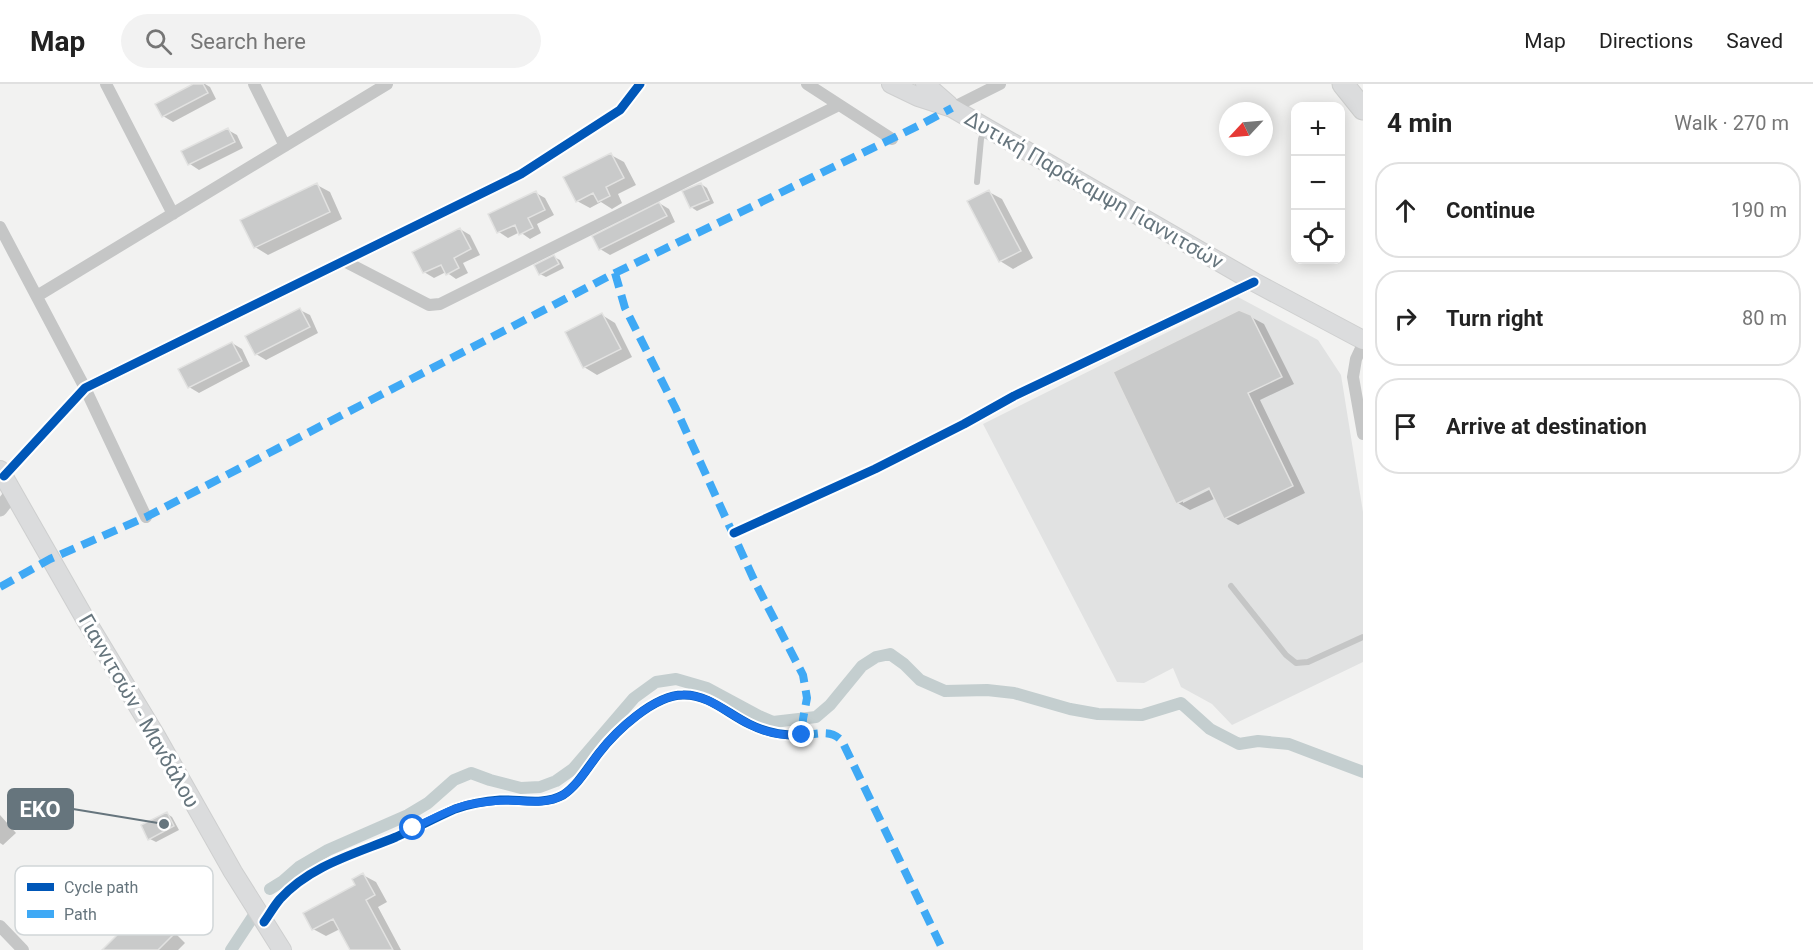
<!DOCTYPE html>
<html lang="en">
<head>
<meta charset="utf-8">
<style>
	body { margin:0; font-family:Roboto,sans-serif; background:#f2f2f2; color:#222 }
	.controls { position:absolute; right:18px; top:18px; display:grid; overflow:hidden; border-radius:12px; box-shadow:0 3px 15px #0003 }
	.controls button { width:54px; height:54px; display:grid; place-items:center; padding:0; border:0; border-bottom:2px solid #e0e0e0; background:#fff; color:#222; font:30px sans-serif }
	.compass { position:absolute; left:1219px; top:18px; width:54px; height:54px; border-radius:50%; background:#fff; box-shadow:0 3px 15px #0003; rotate:244deg }
	.stop { position:absolute; width:18px; height:18px; margin:-14px; border:4px solid #1a73e8; border-radius:50%; background:#fff }
	.stop.end { background:#1a73e8; border-color:#fff; box-shadow:0 2px 6px #0008 }
	.list { margin:0; padding:0; list-style:none }
	h2 { display:flex; justify-content:space-between; align-items:center; height:78px; margin:0; padding:0 24px; font-size:26px }
	h2 small { font-size:20px; font-weight:400; color:#767676 }
	.list li { display:grid; grid-template-columns:39px 1fr auto; gap:18px; align-items:center; box-sizing:border-box; height:96px; margin:0 12px 12px; padding:0 12px; border:2px solid #e0e0e0; border-radius:24px }
	.list b { display:block; font-size:22px; white-space:nowrap }
	.list em { font-size:20px; font-style:normal; color:#767676 }
	.icon { flex:none; width:33px; height:33px; fill:none; stroke:currentColor; stroke-width:2; stroke-linecap:round; stroke-linejoin:round }
	.map { position:relative; flex:none; width:1363px; height:866px; overflow:hidden }
	header { display:flex; align-items:center; gap:36px; box-sizing:border-box; height:84px; padding:0 30px; background:#fff; border-bottom:2px solid #e0e0e0 }
	header strong { font-size:28px }
	nav { display:flex; gap:33px; margin-inline-start:auto; font-size:21px }
	.search { width:420px; height:54px; background:#f2f2f2; display:flex; align-items:center; gap:15px; box-sizing:border-box; padding:0 21px; border-radius:33px; color:#767676; font-size:22px }
	main { display:flex }
	aside { flex:1; background:#fff }
	.map>svg:first-child { display:block }
	.built { fill:#e1e2e2 }
	.shadow { fill:#0003; fill-rule:evenodd }
	.lines { fill:none; stroke-linecap:round; stroke-linejoin:round }
	.canal { stroke:#c4cecf; stroke-width:12 }
	.building { fill:#c9caca; stroke:#e2e2e1; stroke-width:1.5 }
	.secondary-casing { stroke:#cecfcf; stroke-width:20 }
	.trunk-casing { stroke:#cecfce; stroke-width:23 }
	.service { stroke:#c5c6c6; stroke-width:6 }
	.minor { stroke:#c5c6c6; stroke-width:12 }
	.tertiary { stroke:#c5c6c6; stroke-width:15 }
	.secondary { stroke:#dbdcdd; stroke-width:18 }
	.trunk { stroke:#dbdcdd; stroke-width:21 }
	.quiet { stroke:#3fa9f5; stroke-width:8; stroke-dasharray:15 8; stroke-linecap:butt }
	.cycleway-casing { stroke:#fff; stroke-width:13 }
	.cycleway { stroke:#0057b8; stroke-width:9 }
	.route { stroke:#1a73e8; stroke-width:8 }
	.labels { text-anchor:middle; stroke-width:6; stroke-linejoin:round; paint-order:stroke }
	.street-label { font-size:21px; fill:#66757d; stroke:#fff }
	.key { fill:#fff; stroke:#d1d6d8; stroke-width:1.5 }
	.key-label { font-size:16px; fill:#66757d }
	.leader { fill:none; stroke:#66757d; stroke-width:2 }
	.callout-dot { fill:#66757d; stroke:#fff; stroke-width:2 }
	.callout { fill:#66757d; stroke:#66757d; stroke-width:2 }
	.callout-label { font-size:22px; text-anchor:middle; font-weight:bold; fill:#fff }
</style>
</head>
<body>
<header>
<strong>Map</strong>
<div class="search"><svg class="icon" aria-label="search" viewBox="0 0 24 24"><circle cx="10" cy="10" r="6"/><path d="M15 15l6 6"/></svg>Search here</div>
<nav><a>Map</a><a>Directions</a><a>Saved</a></nav>
</header>
<main>
<div class="map">
<svg width="1363" height="866" viewBox="0 0 1363 866">
	<rect width="100%" height="100%" fill="#f2f2f1"/>
	<!-- built -->
	<path class="built" d="M1238,213L1318,256L1341,291L1363,428V578L1232,641L1212,620L1181,603L1173,584L1144,599L1117,598L983,340Z"/>
	<!-- shadow -->
	<path class="shadow" d="M196,0H205L210,3L216,15L173,38L163,32L157,21Z
		M228,46L237,51L243,64L199,86L190,80Z
		M611,71L624,78L636,101L618,110L622,119L612,125L601,118L590,124L577,117Z
		M701,100L707,104L714,119L697,127L691,123Z
		M317,101L330,108L342,135L268,171L255,163Z
		M989,108L1002,115L1033,174L1013,185L1000,177Z
		M536,109L545,114L554,131L537,140L541,149L530,155L520,148L508,154L499,148L490,131Z
		M659,119L669,125L675,138L610,171L600,165Z
		M460,145L470,151L480,171L463,179L468,189L456,195L446,188L434,194L424,188L414,168Z
		M554,173L560,176L564,184L546,193L540,190Z
		M300,226L310,231L318,249L266,276L256,270Z
		M602,231L615,239L632,273L597,291L584,283Z
		M1251,233L1264,240L1294,300L1260,316L1305,409L1238,441L1225,434L1216,414L1190,426L1178,419ZM1215,400L1217,402L1183,419V415Z
		M232,259L242,265L250,282L199,309L189,303Z
		M166,729L172,733L179,746L156,758L150,755Z
		M0,731L16,749L3,761L0,759Z
		M363,791L376,798L387,818L378,823L401,866H352L340,845L326,852L313,845L357,802Z
		M145,824L158,832L185,859L178,866H104Z"/>
	<g class="lines">
		<!-- canal -->
		<path class="canal" d="M270,805L283,797L299,783L328,766L408,731L428,719L454,696L471,689L490,696L521,704L540,703L556,697L573,685L634,614L656,598L676,595L707,604L759,632L773,638L816,633L830,621L862,582L876,573L890,570L904,580L920,596L945,607L987,606L1014,609L1070,625L1098,630L1142,631L1181,619L1210,645L1239,660L1258,657L1289,660L1363,688
			M231,866L254,831"/>
	</g>
	<!-- building -->
	<path class="building" d="M193,0H203L208,9L162,33L155,20Z
		M228,44L235,58L188,81L181,67Z
		M611,69L624,94L606,103L610,112L598,118L593,109L576,118L563,93Z
		M317,99L330,128L254,164L240,136Z
		M701,99L709,116L690,124L682,107Z
		M989,106L1021,167L999,178L967,117Z
		M536,107L545,126L528,134L533,144L519,151L515,141L497,149L488,130Z
		M659,118L667,132L599,166L592,152Z
		M460,144L471,165L454,174L459,184L446,191L441,181L423,189L412,168Z
		M554,171L559,180L539,191L534,181Z
		M300,224L310,243L255,271L245,252Z
		M1239,226L1251,231L1282,293L1248,309L1293,402L1224,435L1209,404L1176,420L1113,288Z
		M602,229L621,265L583,284L565,248Z
		M232,258L242,277L188,304L178,285Z
		M167,728L174,742L148,756L141,741Z
		M363,789L375,811L366,816L393,866H350L333,835L312,846L303,829L355,801L352,795Z
		M145,823L173,851L158,866H102Z"/>
	<g class="lines">
		<!-- secondary casing -->
		<g class="secondary-casing">
			<path id="secondary" d="M891,0L918,13L952,24L1254,198L1363,256
				M925,0L949,21
				M0,386L84,533L156,652L233,788L282,866"/>
		</g>
		<!-- trunk casing -->
		<g class="trunk-casing">
			<path id="trunk" d="M1343,0L1363,25"/>
		</g>
		<!-- service -->
		<path class="service" d="M977,98L981,55L985,44
			M1231,502L1286,571L1296,579L1308,578L1363,553"/>
		<!-- minor -->
		<path class="minor" d="M106,0L173,130
			M254,0L285,62
			M807,0L892,55
			M952,24L1000,0
			M0,143L85,304L146,433
			M344,177L429,221L440,220L839,21
			M37,212L387,0
			M1363,260L1356,275L1353,293L1363,350
			M4,392L85,304L521,90L620,26L640,0
			M734,449L875,385L964,340L1014,312L1254,198
			M264,838C269,831 274,822 280,815C311,781 355,770 396,753C416,744 435,734 455,725C469,720 485,717 500,716C520,715 543,722 563,711C578,701 588,683 599,669C616,647 654,611 683,611C708,610 728,630 749,640C767,649 783,652 802,651
			M0,842L23,866"/>
		<!-- tertiary -->
		<path class="tertiary" d="M0,425L13,408"/>
		<!-- secondary -->
		<use href="#secondary" class="secondary"/>
		<!-- trunk -->
		<use href="#trunk" class="trunk"/>
		<!-- quiet -->
		<path class="quiet" d="M615,189L625,224L675,323L755,498L803,591L807,614L803,635L802,651C817,651 830,644 842,657L943,866
			M0,503L50,475L146,433L615,189L920,41L952,24"/>
		<!-- cycleway casing -->
		<g class="cycleway-casing">
			<path id="cycleway" d="M4,392L85,304L521,90L620,26L640,0
				M734,449L875,385L964,340L1014,312L1254,198
				M264,838C269,831 274,822 280,815C311,781 355,770 396,753C416,744 435,734 455,725C469,720 485,717 500,716C520,715 543,722 563,711C578,701 588,683 599,669C616,647 654,611 683,611C708,610 728,630 749,640C767,649 783,652 802,651"/>
		</g>
		<!-- cycleway -->
		<use href="#cycleway" class="cycleway"/>
	</g>
	<g class="lines">
		<!-- route -->
		<path class="route" d="M413,744C429,737 446,727 463,722C473,719 485,718 495,717C517,714 542,723 563,711C578,701 588,683 599,669C616,647 654,611 683,611C708,610 728,630 749,640C766,649 783,652 802,651"/>
	</g>
	<g class="labels">
		<!-- street labels -->
		<g class="street-label">
			<text transform="translate(1094 106) rotate(30)" y="7">Δυτική Παράκαμψη Γιαννιτσών</text>
			<text transform="translate(139 627) rotate(60)" y="7">Γιαννιτσών - Μανδάλου</text>
		</g>
	</g>
	<!-- legend -->
	<rect x="15" y="782" width="198" height="69" rx="9" class="key"/>
	<rect x="27" y="799" width="27" height="8" fill="#0057b8"/>
	<rect x="27" y="826" width="27" height="8" fill="#3fa9f5"/>
	<g class="key-label">
		<text x="64" y="809">Cycle path</text>
		<text x="64" y="836">Path</text>
	</g>
	<!-- callouts -->
	<path class="leader" d="M164 740L73 725"/>
	<circle class="callout-dot" cx="164" cy="740" r="6"/>
	<rect class="callout" x="8" y="705" width="65" height="40" rx="6"/>
	<g class="callout-label">
		<text x="40" y="733">EKO</text>
	</g>
</svg>
<div class="controls">
<button>+</button>
<button>−</button>
<button><svg class="icon" aria-label="locate" viewBox="0 0 24 24"><circle cx="12" cy="12" r="6"/><path d="M12 2v4M12 18v4M2 12h4M18 12h4"/></svg></button>
</div>
<svg class="compass" viewBox="-18 -18 36 36"><path d="M0-13l5 13h-10z" fill="#e53935"/><path d="M0 13l5-13h-10z" fill="#767676"/></svg>
<div class="stop" style="left:413px;top:744px"></div>
<div class="stop end" style="left:802px;top:651px"></div>
</div>
<aside>
<h2>4 min<small>Walk · 270 m</small></h2>
<ul class="list">
<li><svg class="icon" aria-label="ahead" viewBox="0 0 24 24"><path d="M12 20V5M6 11l6-6 6 6"/></svg><div><b>Continue</b></div><em>190 m</em></li>
<li><svg class="icon" aria-label="right" viewBox="0 0 24 24"><path d="M7 20v-9h11M14 6l5 5-5 5"/></svg><div><b>Turn right</b></div><em>80 m</em></li>
<li><svg class="icon" aria-label="arrive" viewBox="0 0 24 24"><path d="M6 21V4h12l-3 4 3 4H6"/></svg><div><b>Arrive at destination</b></div></li>
</ul>
</aside>
</main>
</body>
</html>
